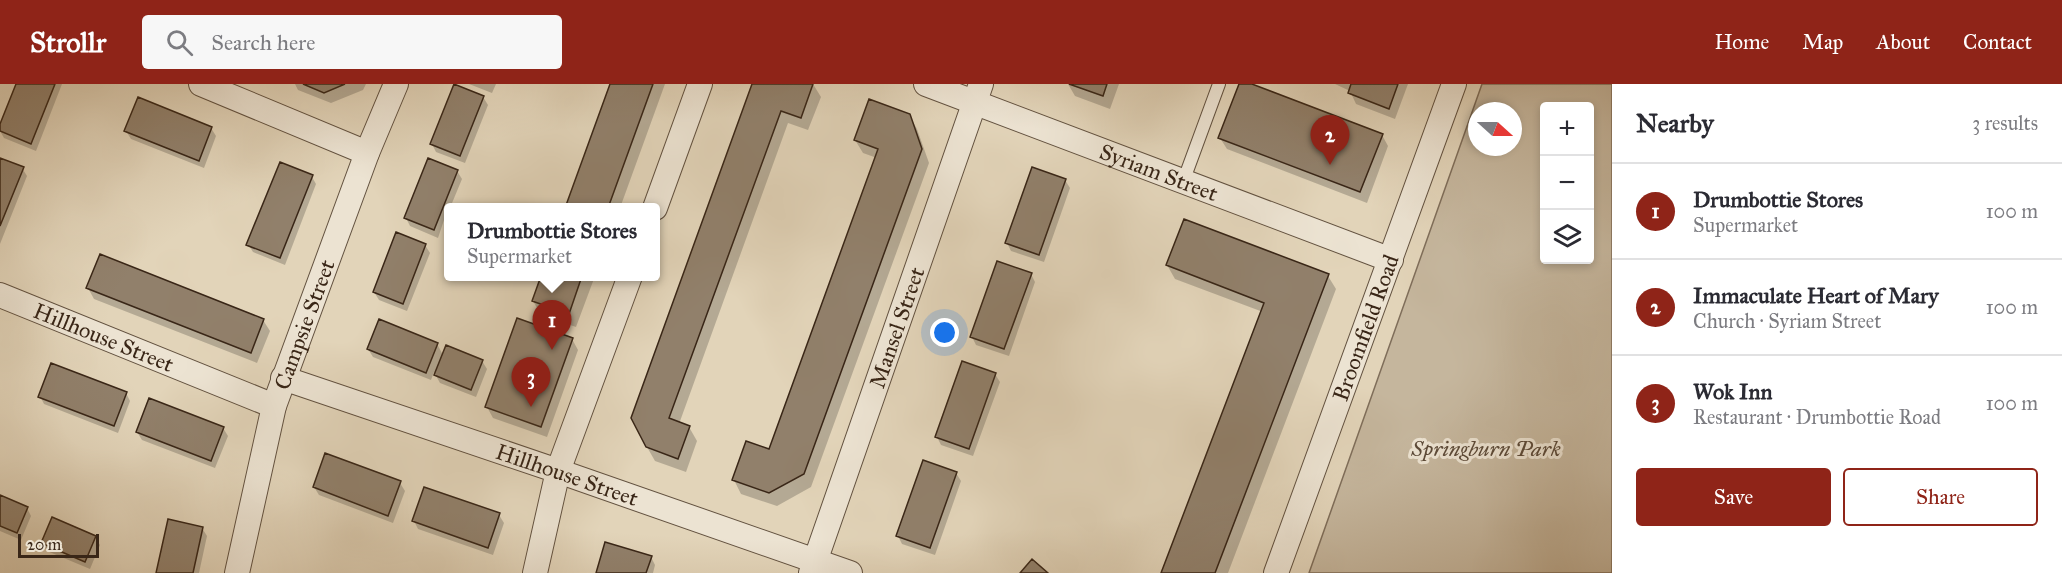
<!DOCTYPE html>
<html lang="en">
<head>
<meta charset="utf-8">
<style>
	body { margin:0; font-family:"IM FELL Great Primer",serif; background:#f7f7f7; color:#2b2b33 }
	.controls { position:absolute; right:18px; top:18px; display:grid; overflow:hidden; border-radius:6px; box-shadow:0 3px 9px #0003 }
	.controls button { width:54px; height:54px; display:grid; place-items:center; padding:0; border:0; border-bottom:2px solid #e1e1e2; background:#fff; color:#2b2b33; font:30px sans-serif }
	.compass { position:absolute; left:1468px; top:18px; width:54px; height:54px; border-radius:50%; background:#fff; box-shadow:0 3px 9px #0003; rotate:111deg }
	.scale { position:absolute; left:18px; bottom:15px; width:81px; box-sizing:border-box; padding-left:6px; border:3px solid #392617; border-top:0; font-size:16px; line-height:21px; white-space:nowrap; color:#392617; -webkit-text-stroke:4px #ece3d2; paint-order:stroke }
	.you { position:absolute; left:945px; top:249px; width:21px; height:21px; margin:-15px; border:4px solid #fff; border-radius:50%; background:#1a73e8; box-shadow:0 0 0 9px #1a73e833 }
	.badge { display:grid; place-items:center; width:39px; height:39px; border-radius:50%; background:#8f2418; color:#fff; font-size:20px; font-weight:700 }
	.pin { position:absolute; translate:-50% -50px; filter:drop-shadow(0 2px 3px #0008) }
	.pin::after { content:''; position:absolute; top:32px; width:21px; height:18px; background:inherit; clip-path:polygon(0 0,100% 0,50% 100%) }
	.popup { position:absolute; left:444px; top:119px; width:216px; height:78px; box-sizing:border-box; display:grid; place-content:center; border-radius:6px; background:#fff; filter:drop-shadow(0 2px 4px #0005); font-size:20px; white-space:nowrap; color:#7c7c81 }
	.popup b { font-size:22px; color:#2b2b33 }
	.popup::after { content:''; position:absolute; left:50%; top:100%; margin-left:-12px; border:12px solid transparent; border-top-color:#fff }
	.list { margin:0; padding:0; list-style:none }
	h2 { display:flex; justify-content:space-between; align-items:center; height:78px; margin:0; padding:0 24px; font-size:26px }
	h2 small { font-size:20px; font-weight:400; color:#7c7c81 }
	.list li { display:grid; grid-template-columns:39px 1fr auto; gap:18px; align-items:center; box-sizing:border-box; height:96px; padding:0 24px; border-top:2px solid #e1e1e2 }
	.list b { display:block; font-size:22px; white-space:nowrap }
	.list p { margin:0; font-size:20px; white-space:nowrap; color:#7c7c81 }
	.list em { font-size:20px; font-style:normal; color:#7c7c81 }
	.actions { display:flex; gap:12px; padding:18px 24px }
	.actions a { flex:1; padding:14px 0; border:2px solid #8f2418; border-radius:6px; text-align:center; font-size:21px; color:#8f2418 }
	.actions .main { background:#8f2418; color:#fff }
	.icon { flex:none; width:33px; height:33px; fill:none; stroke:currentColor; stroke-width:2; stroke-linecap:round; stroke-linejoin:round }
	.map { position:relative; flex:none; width:1612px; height:489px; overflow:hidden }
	header { display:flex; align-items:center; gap:36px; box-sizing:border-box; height:84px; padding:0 30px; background:#8f2418; color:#fff }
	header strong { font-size:28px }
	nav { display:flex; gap:33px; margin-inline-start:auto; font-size:21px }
	.search { width:420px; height:54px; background:#f7f7f7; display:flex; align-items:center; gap:15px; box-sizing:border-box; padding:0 21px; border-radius:6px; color:#7c7c81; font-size:22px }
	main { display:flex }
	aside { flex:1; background:#fff }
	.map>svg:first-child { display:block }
	.green { fill:#c5b69d; stroke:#7f6e5a; stroke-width:1.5; fill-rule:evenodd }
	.shadow { fill:#0003 }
	.building { fill:#91806b; stroke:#392617; stroke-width:1.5 }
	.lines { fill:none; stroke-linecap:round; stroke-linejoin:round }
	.service-casing { stroke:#635240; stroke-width:14 }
	.minor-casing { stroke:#635240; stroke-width:26 }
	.service { stroke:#ece3d2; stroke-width:12 }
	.minor { stroke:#ece3d2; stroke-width:24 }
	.labels { text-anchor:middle; stroke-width:6; stroke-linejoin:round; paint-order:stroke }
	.street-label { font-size:22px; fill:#392617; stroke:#ece3d2 }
	.park-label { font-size:22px; font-style:italic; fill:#5c4a38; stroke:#ece3d2 }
</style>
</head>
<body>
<header>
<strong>Strollr</strong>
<div class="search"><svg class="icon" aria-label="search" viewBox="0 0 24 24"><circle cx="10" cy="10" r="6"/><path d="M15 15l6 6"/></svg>Search here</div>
<nav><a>Home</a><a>Map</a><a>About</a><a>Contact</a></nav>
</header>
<main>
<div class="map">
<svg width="1612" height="489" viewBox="0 0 1612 489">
	<rect width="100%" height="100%" fill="#e2d4b9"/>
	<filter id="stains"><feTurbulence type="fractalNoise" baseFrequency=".00333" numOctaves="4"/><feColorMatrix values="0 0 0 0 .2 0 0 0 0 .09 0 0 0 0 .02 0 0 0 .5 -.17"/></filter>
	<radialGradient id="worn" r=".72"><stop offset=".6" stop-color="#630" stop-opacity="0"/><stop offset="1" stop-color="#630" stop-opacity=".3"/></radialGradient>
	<!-- green -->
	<path class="green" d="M1482,0H1612V489H1309ZM1544,22H1590V176H1544ZM1477,27H1513V63H1477Z"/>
	<!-- shadow -->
	<path class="shadow" d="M18,0H62L36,67L4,54L0,47Z
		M295,0H366L363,6L331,19L298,6Z
		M469,0H496L492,9Z
		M611,0H665L620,124H567Z
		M755,0H813L821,13L808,46L788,39L679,340L689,343L697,357L686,388L655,377L647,363Z
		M1068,0H1119L1110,25L1075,12Z
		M1241,0H1248L1382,51L1388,62L1367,119L1227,65L1220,54Z
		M1335,0H1408L1395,35L1356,20L1350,7Z
		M483,13L488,21L465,79L436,68L432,60Z
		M909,31L917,45L929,79L811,403L777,422L741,410L734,396L770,367L877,74L863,69L855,56Z
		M211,44L216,52L204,84L131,55L126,47Z
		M0,75L22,84L27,92L0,160Z
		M457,87L462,95L450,124H448L438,154L410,142L406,134Z
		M312,93L316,100L285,181L253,168L248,160Z
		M1065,96L1070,104L1044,178L1011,167L1007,159Z
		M425,161L430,169L407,227L379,216L374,208Z
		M1167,181L1328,192L1336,205L1228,489H1163L1263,228L1175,195Z
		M1031,190L1035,198L1009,272L976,261L972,253Z
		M542,192H595L576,243L541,231L533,217Z
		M88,204L263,236L270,247L257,279L94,215Z
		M572,255L578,266L547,353L493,334L487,323Z
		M437,260L443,271L482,277L487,285L476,313L440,299L434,288L431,296L373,273L368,265Z
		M995,290L1000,298L973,372L941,361L937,353Z
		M126,309L130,317L118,349L44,320L40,312Z
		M223,344L228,352L215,384L142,356L137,348Z
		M956,389L961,397L935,471L902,460L898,452Z
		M400,399L405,407L393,439L319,411L314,403Z
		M0,413L27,424L31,432L21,456L0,447Z
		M499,431L504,439L493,471L418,445L414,437Z
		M202,444L207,452L199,489H157Z
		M95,453L100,461L90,485L47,467L42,459Z
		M651,473L655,481L653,489H597Z"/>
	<!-- building -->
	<path class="building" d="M16,0H55L31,60L0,47V40Z
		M303,0H345L324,9Z
		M454,0L484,12L460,72L430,60Z
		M610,0H653L608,124H565Z
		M752,0H813L801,34L781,27L669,334L690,342L678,375L646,363L631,334Z
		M1069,0H1107L1103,12Z
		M1239,0H1252L1383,50L1360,108L1218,54Z
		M1351,0H1398L1389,25L1348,9Z
		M138,13L212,43L199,77L124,47Z
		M869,15L910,30L922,65L804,390L769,409L732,396L746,357L769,365L878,65L854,56Z
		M0,74L24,83L0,142Z
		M428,74L458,86L434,146L404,134Z
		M280,78L313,91L280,174L246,161Z
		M1032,83L1066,95L1039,171L1005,159Z
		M1184,135L1329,190L1215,489H1161L1264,219L1166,181Z
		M396,148L426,160L403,220L373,208Z
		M100,170L264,235L251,269L86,204Z
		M997,177L1032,189L1004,265L970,253Z
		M541,192H582L569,230L532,217Z
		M517,234L573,254L541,343L485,323Z
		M379,235L438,259L426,289L367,265Z
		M446,261L483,276L471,306L434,291Z
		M962,277L996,289L969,365L935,353Z
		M51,279L127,308L114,342L38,313Z
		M149,314L224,343L211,377L136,348Z
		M325,369L401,397L388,432L313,403Z
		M923,376L957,388L930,464L896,452Z
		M424,403L500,429L488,464L412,437Z
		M0,411L28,423L17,449L0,442Z
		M52,433L96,452L85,478L41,459Z
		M168,435L203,443L193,489H156Z
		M605,458L652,472L646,489H596Z
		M1032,475L1048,489H1020Z"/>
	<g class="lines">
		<!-- service casing -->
		<g class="service-casing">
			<path id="service" d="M1183,98L1219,0"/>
		</g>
		<!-- minor casing -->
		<g class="minor-casing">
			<g id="minor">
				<path d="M201,0L367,69"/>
				<path id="s1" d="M926,0L1391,176"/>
				<path d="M655,124L700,0"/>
				<path id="s2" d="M0,211L274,322"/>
				<path id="s3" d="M283,294L558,387L850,489"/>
				<path id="s4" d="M237,489L274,322L367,69L396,0"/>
				<path d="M535,489L558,387L630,192"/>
				<path id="s5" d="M811,489L981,0"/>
				<path id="s6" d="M1276,489L1454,0"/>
			</g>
		</g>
		<!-- service -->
		<use href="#service" class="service"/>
		<!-- minor -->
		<use href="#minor" class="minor"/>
	</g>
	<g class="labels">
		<!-- street labels -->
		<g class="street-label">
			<text dy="8" stroke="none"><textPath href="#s1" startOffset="249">Syriam Street</textPath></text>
			<text dy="8" stroke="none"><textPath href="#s4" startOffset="258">Campsie Street</textPath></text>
			<text dy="8" stroke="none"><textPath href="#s5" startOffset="260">Mansel Street</textPath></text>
			<text dy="8" stroke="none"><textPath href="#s6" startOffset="261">Broomfield Road</textPath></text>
			<text dy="8" stroke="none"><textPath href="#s2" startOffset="112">Hillhouse Street</textPath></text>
			<text dy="8" stroke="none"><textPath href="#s3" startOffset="300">Hillhouse Street</textPath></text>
		</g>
		<!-- park labels -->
		<g class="park-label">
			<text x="1486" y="372">Springburn Park</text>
		</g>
	</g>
	<rect width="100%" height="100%" filter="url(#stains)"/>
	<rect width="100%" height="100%" fill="url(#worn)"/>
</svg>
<div class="controls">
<button>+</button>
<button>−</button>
<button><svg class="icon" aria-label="layers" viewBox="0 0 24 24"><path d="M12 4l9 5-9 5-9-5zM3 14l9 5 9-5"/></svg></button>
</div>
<svg class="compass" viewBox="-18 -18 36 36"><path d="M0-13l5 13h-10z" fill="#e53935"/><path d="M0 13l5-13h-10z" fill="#7c7c81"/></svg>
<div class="scale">20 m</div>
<div class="you"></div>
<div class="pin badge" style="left:552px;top:266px">1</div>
<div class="popup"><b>Drumbottie Stores</b>Supermarket</div>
<div class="pin badge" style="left:1330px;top:81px">2</div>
<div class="pin badge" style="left:531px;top:323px">3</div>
</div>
<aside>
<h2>Nearby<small>3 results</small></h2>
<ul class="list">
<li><span class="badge">1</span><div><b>Drumbottie Stores</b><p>Supermarket</p></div><em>100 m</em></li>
<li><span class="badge">2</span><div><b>Immaculate Heart of Mary</b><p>Church · Syriam Street</p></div><em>100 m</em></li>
<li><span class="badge">3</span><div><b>Wok Inn</b><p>Restaurant · Drumbottie Road</p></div><em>100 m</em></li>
</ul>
<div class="actions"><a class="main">Save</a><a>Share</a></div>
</aside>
</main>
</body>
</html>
